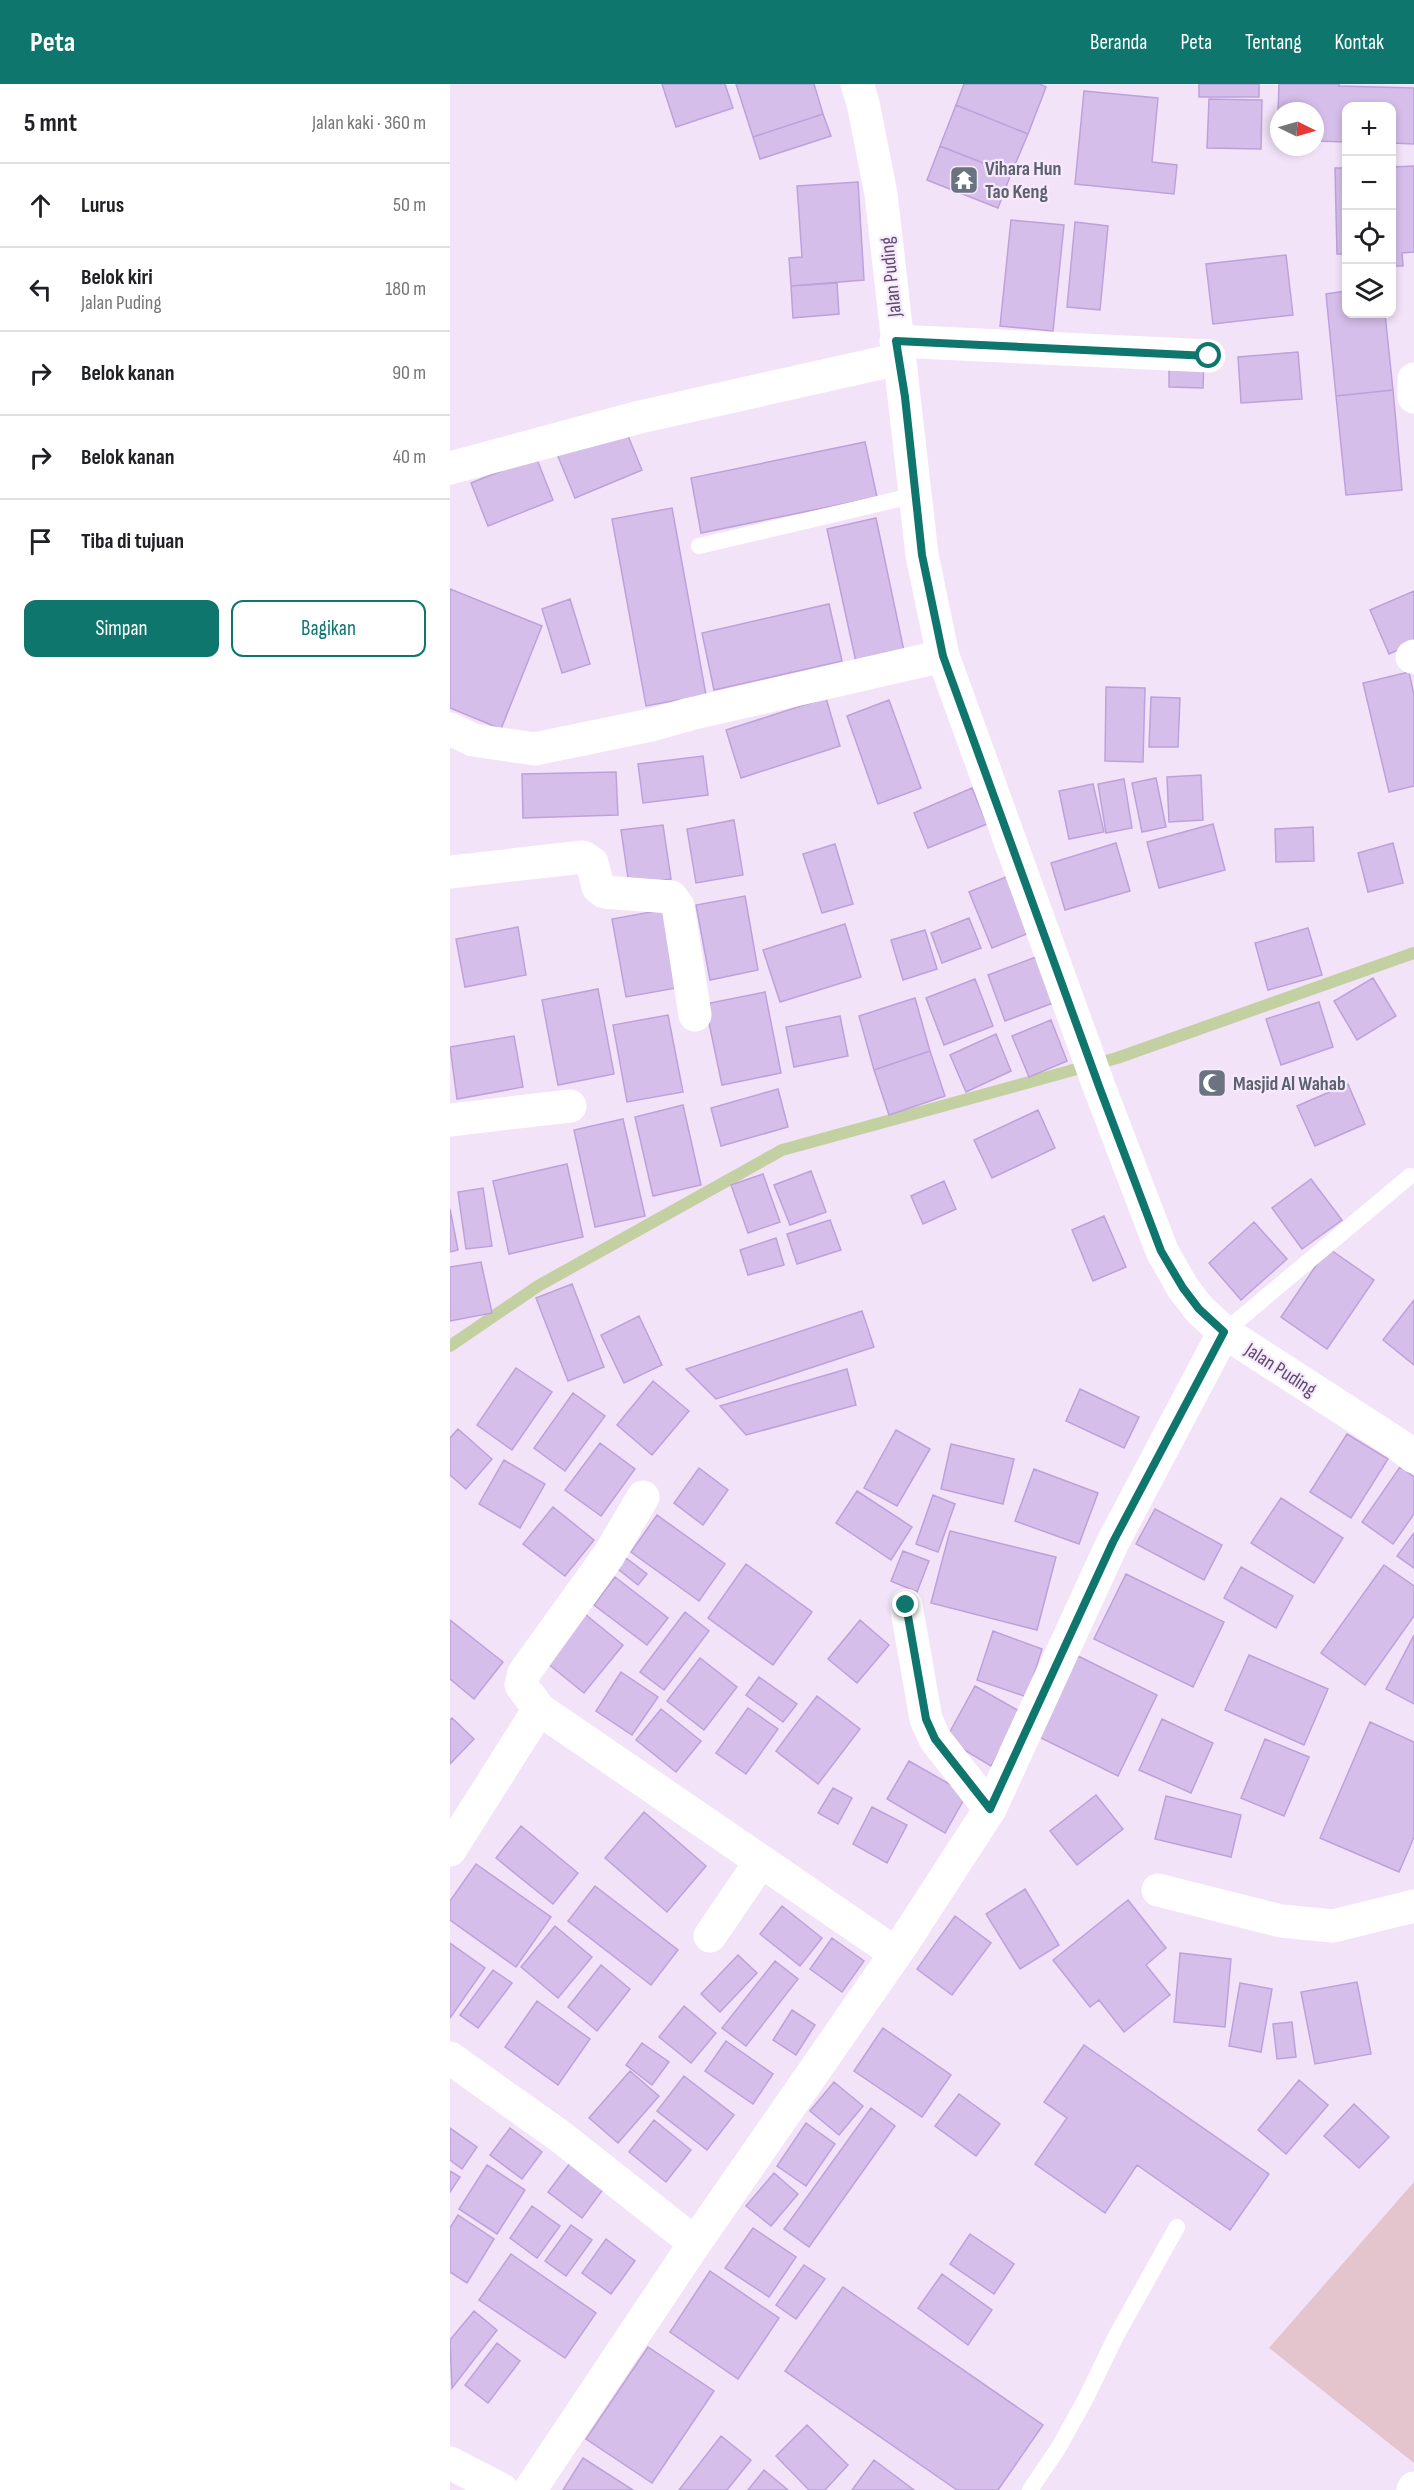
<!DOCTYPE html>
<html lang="id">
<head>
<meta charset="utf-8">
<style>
	body { margin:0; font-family:"Sofia Sans Condensed",sans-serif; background:#f2f2f2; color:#202124 }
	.controls { position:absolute; right:18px; top:18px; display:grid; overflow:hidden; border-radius:12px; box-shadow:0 3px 9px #0003 }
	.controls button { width:54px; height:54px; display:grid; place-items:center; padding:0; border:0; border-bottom:2px solid #e0e0e0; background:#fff; color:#202124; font:30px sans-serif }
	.compass { position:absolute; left:820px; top:18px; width:54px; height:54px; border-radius:50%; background:#fff; box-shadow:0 3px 9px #0003; rotate:95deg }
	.stop { position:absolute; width:18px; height:18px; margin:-14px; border:4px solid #0f766e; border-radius:50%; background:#fff }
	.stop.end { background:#0f766e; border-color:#fff; box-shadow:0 2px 6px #0008 }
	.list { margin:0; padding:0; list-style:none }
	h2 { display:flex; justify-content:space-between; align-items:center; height:78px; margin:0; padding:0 24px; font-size:26px }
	h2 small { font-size:20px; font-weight:400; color:#757577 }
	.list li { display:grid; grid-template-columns:39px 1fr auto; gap:18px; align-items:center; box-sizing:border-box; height:84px; padding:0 24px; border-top:2px solid #e0e0e0 }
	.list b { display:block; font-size:22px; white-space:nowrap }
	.list p { margin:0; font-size:20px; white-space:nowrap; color:#757577 }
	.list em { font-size:20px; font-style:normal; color:#757577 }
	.actions { display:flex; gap:12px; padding:18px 24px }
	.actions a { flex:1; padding:14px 0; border:2px solid #0f766e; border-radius:12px; text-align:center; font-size:21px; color:#0f766e }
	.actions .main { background:#0f766e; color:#fff }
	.icon { flex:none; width:33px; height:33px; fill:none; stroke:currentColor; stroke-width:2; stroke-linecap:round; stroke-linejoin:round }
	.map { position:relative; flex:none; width:964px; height:2406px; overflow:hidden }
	header { display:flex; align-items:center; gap:36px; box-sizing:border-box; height:84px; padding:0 30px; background:#0f766e; color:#fff }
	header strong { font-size:28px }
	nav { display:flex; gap:33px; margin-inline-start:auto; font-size:21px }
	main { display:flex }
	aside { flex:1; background:#fff }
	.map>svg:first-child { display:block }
	.green { fill:#e4c4cd }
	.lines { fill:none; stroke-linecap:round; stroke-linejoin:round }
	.stream { stroke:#c3d0a2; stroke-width:12 }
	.building { fill:#d5beea; stroke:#bea1db; stroke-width:1.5 }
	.lane { stroke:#fff; stroke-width:16 }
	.street { stroke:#fff; stroke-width:33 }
	.route { stroke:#0f766e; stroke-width:8 }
	.labels { text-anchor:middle; stroke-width:4.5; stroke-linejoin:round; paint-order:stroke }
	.worship-label { font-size:20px; font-weight:bold; fill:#5b616d; stroke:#f7e9fc; text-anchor:start }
	.street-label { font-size:20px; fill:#5c4d6d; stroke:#f7e9fc }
</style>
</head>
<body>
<header>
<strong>Peta</strong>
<nav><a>Beranda</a><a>Peta</a><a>Tentang</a><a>Kontak</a></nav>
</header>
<main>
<aside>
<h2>5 mnt<small>Jalan kaki · 360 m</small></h2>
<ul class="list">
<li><svg class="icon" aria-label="ahead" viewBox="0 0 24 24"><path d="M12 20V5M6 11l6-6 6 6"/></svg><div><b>Lurus</b></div><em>50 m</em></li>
<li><svg class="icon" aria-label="left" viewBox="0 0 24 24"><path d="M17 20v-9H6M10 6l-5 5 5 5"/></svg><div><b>Belok kiri</b><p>Jalan Puding</p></div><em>180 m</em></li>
<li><svg class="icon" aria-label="right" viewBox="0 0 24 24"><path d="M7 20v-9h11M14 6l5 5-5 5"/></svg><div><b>Belok kanan</b></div><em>90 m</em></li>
<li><svg class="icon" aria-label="right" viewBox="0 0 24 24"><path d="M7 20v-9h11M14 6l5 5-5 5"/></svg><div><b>Belok kanan</b></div><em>40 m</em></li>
<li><svg class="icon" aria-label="arrive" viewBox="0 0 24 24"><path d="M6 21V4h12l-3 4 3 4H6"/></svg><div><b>Tiba di tujuan</b></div></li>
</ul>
<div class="actions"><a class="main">Simpan</a><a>Bagikan</a></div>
</aside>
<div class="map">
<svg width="964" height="2406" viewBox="0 0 964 2406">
	<rect width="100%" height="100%" fill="#f3e3f9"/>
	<!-- green -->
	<path class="green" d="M964,2098V2379L819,2264Z"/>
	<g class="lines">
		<!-- stream -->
		<path class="stream" d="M0,1262L88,1202L332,1066L667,974L964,869"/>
	</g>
	<!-- building -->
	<path class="building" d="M212,0H275L283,24L226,43Z
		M286,0H364L373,30L303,53Z
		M514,0H590L596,3L578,50L506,21Z
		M749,0H809V13H749Z
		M829,0H889V2L964,4V60L942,59V22H896V58L865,57V27H829L827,57Z
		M634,7L708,14L702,78L727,81L724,110L625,100Z
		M759,15L812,16L811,65L757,64Z
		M506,21L578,50L561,90L490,62Z
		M373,30L381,52L310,75L303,53Z
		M490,62L561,90L548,124L477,96Z
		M964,82V168L952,169L953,182H942V83Z
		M885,84H896V170H887Z
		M408,98L414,196L341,202L339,174L352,173L347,102Z
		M561,136L614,141L603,247L550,242Z
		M625,138L658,142L650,226L617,223Z
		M836,171L843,231L763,240L756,180Z
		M387,199L389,230L343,234L341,202Z
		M896,207V230H935L943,306L886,312L876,210Z
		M848,268L852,315L791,319L788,273Z
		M719,275L754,276L753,304L719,303Z
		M943,306L952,406L896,411L886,312Z
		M174,342L192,386L125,414L107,370Z
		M415,358L427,413L251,449L241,394Z
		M86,373L103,416L38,442L21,399Z
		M222,424L256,611L196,622L162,435Z
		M426,434L454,567L406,578L377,445Z
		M0,505L92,542L51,645L0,624Z
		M964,507V559L939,570L920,526Z
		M120,515L140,580L112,589L92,525Z
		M379,520L392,577L264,606L252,549Z
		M959,588L964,611V702L939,708L913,599Z
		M656,603L695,604L693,678L655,677Z
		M701,613L730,614L728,663H699Z
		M376,614L390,662L291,694L276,646Z
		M439,616L471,704L428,720L397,632Z
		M253,672L258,711L193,719L188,680Z
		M166,688L168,731L73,734L72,690Z
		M751,691L753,736L719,738L717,693Z
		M706,694L716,743L692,748L682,699Z
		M674,695L682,744L656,749L648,700Z
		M643,700L654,748L619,755L609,707Z
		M522,704L537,740L478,764L464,729Z
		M284,736L293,791L246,799L237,745Z
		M763,740L775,786L709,804L697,758Z
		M213,741L221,795L179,801L171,746Z
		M863,743L864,777L826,778L825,745Z
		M666,759L680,807L615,826L601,779Z
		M943,759L953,799L918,808L908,769Z
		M385,760L403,820L372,829L353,770Z
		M561,791L584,847L542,864L519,808Z
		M295,812L308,886L260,896L246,821Z
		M217,825L232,903L176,913L162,835Z
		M519,834L531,864L492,879L481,849Z
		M395,840L411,893L330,918L313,866Z
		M68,843L76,891L15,903L6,855Z
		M858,844L872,891L818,906L805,859Z
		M475,846L487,885L453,896L441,856Z
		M586,873L603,919L555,937L538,891Z
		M923,894L946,932L907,956L884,917Z
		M525,895L543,942L494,961L476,914Z
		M148,905L164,990L108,1001L92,916Z
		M315,908L331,989L272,1001L255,920Z
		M465,914L480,967L424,986L409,932Z
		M869,918L883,963L831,981L816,935Z
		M218,931L233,1008L177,1018L163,941Z
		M390,932L398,972L344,983L336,943Z
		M601,936L617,977L579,993L562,952Z
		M546,950L561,987L516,1008L500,971Z
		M64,952L73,1003L7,1015L0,963Z
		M480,967L495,1012L439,1031L424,986Z
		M898,1000L915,1040L865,1062L847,1022Z
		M328,1005L338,1043L271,1062L261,1024Z
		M233,1021L251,1101L203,1112L185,1033Z
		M588,1026L605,1064L542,1094L524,1056Z
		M173,1035L195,1132L145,1143L124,1046Z
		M117,1080L133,1153L59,1170L43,1097Z
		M361,1087L376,1128L340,1141L324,1101Z
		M313,1090L330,1138L298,1149L281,1101Z
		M861,1095L892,1136L852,1165L822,1124Z
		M494,1097L506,1125L473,1140L461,1112Z
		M33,1104L42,1162L16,1165L8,1108Z
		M0,1125L8,1166L0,1168Z
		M654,1132L676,1183L643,1197L622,1146Z
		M380,1136L391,1166L347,1180L337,1150Z
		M804,1138L837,1175L791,1216L759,1179Z
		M326,1154L334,1181L298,1191L290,1166Z
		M878,1164L924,1196L877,1265L831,1233Z
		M31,1178L42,1229L0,1237V1183Z
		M122,1200L154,1283L118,1297L86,1214Z
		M964,1216V1281L933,1256Z
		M412,1227L424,1263L266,1315L236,1285Z
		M189,1232L212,1281L174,1299L151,1251Z
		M66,1284L102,1308L62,1366L27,1341Z
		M397,1285L406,1321L296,1351L270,1322Z
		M203,1297L239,1327L202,1371L167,1341Z
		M630,1305L689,1333L674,1364L616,1337Z
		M123,1309L155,1332L115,1387L84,1364Z
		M8,1345L42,1375L16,1405L0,1391V1354Z
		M446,1346L480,1365L447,1422L414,1404Z
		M897,1350L938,1375L901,1434L860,1408Z
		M150,1359L185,1385L151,1432L115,1406Z
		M501,1360L564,1375L553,1420L491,1405Z
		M54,1376L95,1400L70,1444L29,1420Z
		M950,1383L964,1393V1430L943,1460L912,1438Z
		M249,1384L278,1406L253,1441L224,1419Z
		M584,1385L648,1409L629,1460L565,1437Z
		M407,1407L462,1443L441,1476L386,1439Z
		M483,1411L505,1420L488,1468L466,1460Z
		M831,1414L893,1454L864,1499L801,1459Z
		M103,1423L144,1456L115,1492L73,1460Z
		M705,1425L772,1461L754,1496L686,1460Z
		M207,1431L275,1480L249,1517L181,1468Z
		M500,1447L606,1473L587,1546L481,1519Z
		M964,1449V1484L947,1472Z
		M453,1467L479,1477L467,1508L441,1497Z
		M176,1474L197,1490L188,1501L168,1485Z
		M296,1480L362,1528L323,1581L258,1534Z
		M934,1481L964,1502V1532L915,1601L871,1569Z
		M791,1483L843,1512L826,1544L774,1514Z
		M676,1490L774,1538L743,1603L644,1555Z
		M165,1493L218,1534L197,1561L144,1521Z
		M130,1526L173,1561L134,1609L92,1575Z
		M235,1528L259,1547L214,1606L190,1588Z
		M0,1536L53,1578L24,1615L0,1595Z
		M410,1536L439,1561L407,1599L378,1575Z
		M543,1547L592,1565L577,1613L527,1596Z
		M964,1551V1620L936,1605Z
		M799,1571L878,1605L854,1661L775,1626Z
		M628,1572L707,1611L668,1692L589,1653Z
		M250,1574L287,1603L254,1646L217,1617Z
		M171,1588L208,1613L182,1651L146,1627Z
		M309,1593L347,1620L333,1638L296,1611Z
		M525,1602L571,1628L541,1682L496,1655Z
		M367,1612L410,1645L368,1700L326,1667Z
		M298,1624L328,1645L296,1690L266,1669Z
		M211,1625L251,1657L226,1688L186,1656Z
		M2,1634L24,1655L0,1680V1636Z
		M712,1635L763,1659L741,1709L689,1686Z
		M920,1638L964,1658V1753L949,1788L870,1754Z
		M815,1655L859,1673L834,1732L791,1714Z
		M459,1677L517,1710L495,1749L437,1715Z
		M383,1704L402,1714L388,1740L368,1729Z
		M646,1711L673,1745L627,1781L600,1747Z
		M716,1712L791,1731L781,1773L705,1755Z
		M422,1723L457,1741L437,1779L403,1760Z
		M194,1728L256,1782L217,1828L155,1774Z
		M71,1742L128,1789L103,1820L46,1774Z
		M26,1780L101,1833L66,1883L0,1836V1817Z
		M145,1802L228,1866L201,1901L118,1837Z
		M575,1805L609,1861L570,1885L536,1830Z
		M678,1816L716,1864L696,1881L720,1911L674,1948L649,1916L640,1923L603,1876Z
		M332,1822L372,1854L350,1882L310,1850Z
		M505,1832L541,1859L502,1911L467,1885Z
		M105,1842L142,1873L108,1914L71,1883Z
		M382,1854L414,1877L392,1908L360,1885Z
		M0,1859L35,1884L0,1934Z
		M730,1869L781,1875L775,1943L724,1938Z
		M288,1871L307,1889L270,1928L251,1910Z
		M325,1877L348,1895L296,1962L272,1944Z
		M151,1881L180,1905L147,1947L118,1923Z
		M43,1886L62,1899L28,1944L10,1931Z
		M907,1898L921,1970L865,1980L851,1908Z
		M790,1899L822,1905L811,1968L779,1962Z
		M87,1917L140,1955L108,2001L55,1963Z
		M234,1922L266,1949L241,1979L209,1953Z
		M342,1926L365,1941L346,1971L323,1956Z
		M842,1938L846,1973L827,1975L823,1940Z
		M433,1944L501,1991L472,2033L404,1987Z
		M276,1957L323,1990L303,2020L255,1987Z
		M192,1959L219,1978L202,2001L176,1981Z
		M634,1961L819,2090L780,2146L687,2081L655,2129L585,2080L617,2034L594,2018Z
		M180,1987L209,2012L168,2059L139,2034Z
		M234,1992L284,2031L257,2066L207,2027Z
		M849,1996L878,2021L836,2070L808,2046Z
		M384,1998L413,2022L389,2051L360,2027Z
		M509,2010L550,2040L526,2072L485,2042Z
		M904,2020L939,2053L909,2084L874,2052Z
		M421,2024L445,2042L359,2163L334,2145Z
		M204,2036L241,2066L216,2098L179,2068Z
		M356,2039L385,2060L356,2102L327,2082Z
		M0,2044L27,2063L12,2085L0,2076Z
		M60,2044L92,2068L72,2095L40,2071Z
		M120,2079L154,2104L132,2134L98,2108Z
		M37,2081L75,2106L47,2150L9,2125Z
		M0,2087L10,2093L0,2108Z
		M324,2089L348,2110L321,2142L296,2122Z
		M82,2122L110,2142L87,2174L60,2154Z
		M8,2131L44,2155L17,2199L0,2188V2144Z
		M121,2141L142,2156L116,2192L95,2177Z
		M303,2144L346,2173L319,2213L275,2184Z
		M520,2150L564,2180L544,2210L500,2180Z
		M156,2155L185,2177L161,2210L132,2189Z
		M61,2170L146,2229L115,2274L29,2216Z
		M354,2181L375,2195L346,2235L326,2221Z
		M260,2187L329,2234L288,2295L220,2248Z
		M492,2190L542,2226L518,2261L468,2224Z
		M393,2203L593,2341L548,2406H507L335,2287Z
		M24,2227L47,2246L2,2304L0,2256Z
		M47,2259L70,2277L38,2319L15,2301Z
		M198,2263L264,2307L202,2399L136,2355Z
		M357,2341L398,2381L375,2406H359L326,2372Z
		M271,2352L301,2376L277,2406H229Z
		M133,2374L183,2406H113Z
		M424,2376L464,2406H402Z
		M314,2386L338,2406H298Z"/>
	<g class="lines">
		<!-- lane -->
		<path class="lane" d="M249,462L466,411
			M774,1248L960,1092
			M580,2406L609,2363L636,2314L666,2252L727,2143"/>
		<!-- street -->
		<path class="street" d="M407,0L413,19L431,110L472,471L493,572L650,1005L712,1167L733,1204L749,1225L774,1248L949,1361L964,1373
			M446,257L759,272
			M964,295V313
			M0,384L190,333L449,275
			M962,573L964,572
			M0,645L23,656L85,665L201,641L240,630L493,572
			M0,788L133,773L142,779L148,803L154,808L221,813L228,822L245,931
			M0,1036L120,1022
			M456,1521L476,1635L485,1655L540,1725
			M89,1625L71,1601L74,1589L159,1471L193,1413
			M0,1766L89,1625L445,1869
			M708,1806L831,1837L883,1842L964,1822
			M260,1852L311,1777
			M0,1974L111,2053L245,2159
			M0,2379L52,2406
			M80,2406L245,2159L453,1859L540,1725L663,1458L774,1248
			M963,2406L964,2404"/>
	</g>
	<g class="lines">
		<!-- route -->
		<path class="route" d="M456,1521L476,1635L485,1655L540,1725L663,1458L774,1248L749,1225L733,1204L711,1167L650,1005L493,572L472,471L455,313L446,257L759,272"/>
	</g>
	<!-- icons -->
	<defs>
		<g id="temple-square" transform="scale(1.5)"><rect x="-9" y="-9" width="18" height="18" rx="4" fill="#6b7280" stroke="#f7e9fc"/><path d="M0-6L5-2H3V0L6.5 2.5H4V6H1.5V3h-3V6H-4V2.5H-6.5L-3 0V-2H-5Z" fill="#fff"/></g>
		<g id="mosque-square" transform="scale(1.5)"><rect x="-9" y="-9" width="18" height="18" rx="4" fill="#6b7280" stroke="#f7e9fc"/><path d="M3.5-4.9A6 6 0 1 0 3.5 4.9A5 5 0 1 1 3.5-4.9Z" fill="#fff"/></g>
	</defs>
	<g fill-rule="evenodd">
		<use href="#temple-square" x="514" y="96"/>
		<use href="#mosque-square" x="762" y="999"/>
	</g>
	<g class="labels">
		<!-- worship labels -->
		<g class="worship-label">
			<text x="535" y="91">Vihara Hun<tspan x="535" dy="23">Tao Keng</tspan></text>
			<text x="783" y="1006">Masjid Al Wahab</text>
		</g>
		<!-- street labels -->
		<g class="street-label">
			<text transform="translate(440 193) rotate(-96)" y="7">Jalan Puding</text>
			<text transform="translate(831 1285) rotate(33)" y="7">Jalan Puding</text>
		</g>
	</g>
</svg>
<div class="controls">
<button>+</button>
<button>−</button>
<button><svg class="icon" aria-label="locate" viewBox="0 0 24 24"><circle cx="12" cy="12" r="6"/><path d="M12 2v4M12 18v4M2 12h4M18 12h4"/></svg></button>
<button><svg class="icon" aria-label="layers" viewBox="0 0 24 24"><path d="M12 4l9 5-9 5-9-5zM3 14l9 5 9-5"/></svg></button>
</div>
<svg class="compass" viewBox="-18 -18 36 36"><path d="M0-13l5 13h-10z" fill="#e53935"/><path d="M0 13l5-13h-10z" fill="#757577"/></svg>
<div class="stop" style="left:759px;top:272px"></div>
<div class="stop end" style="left:456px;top:1521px"></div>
</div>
</main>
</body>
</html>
